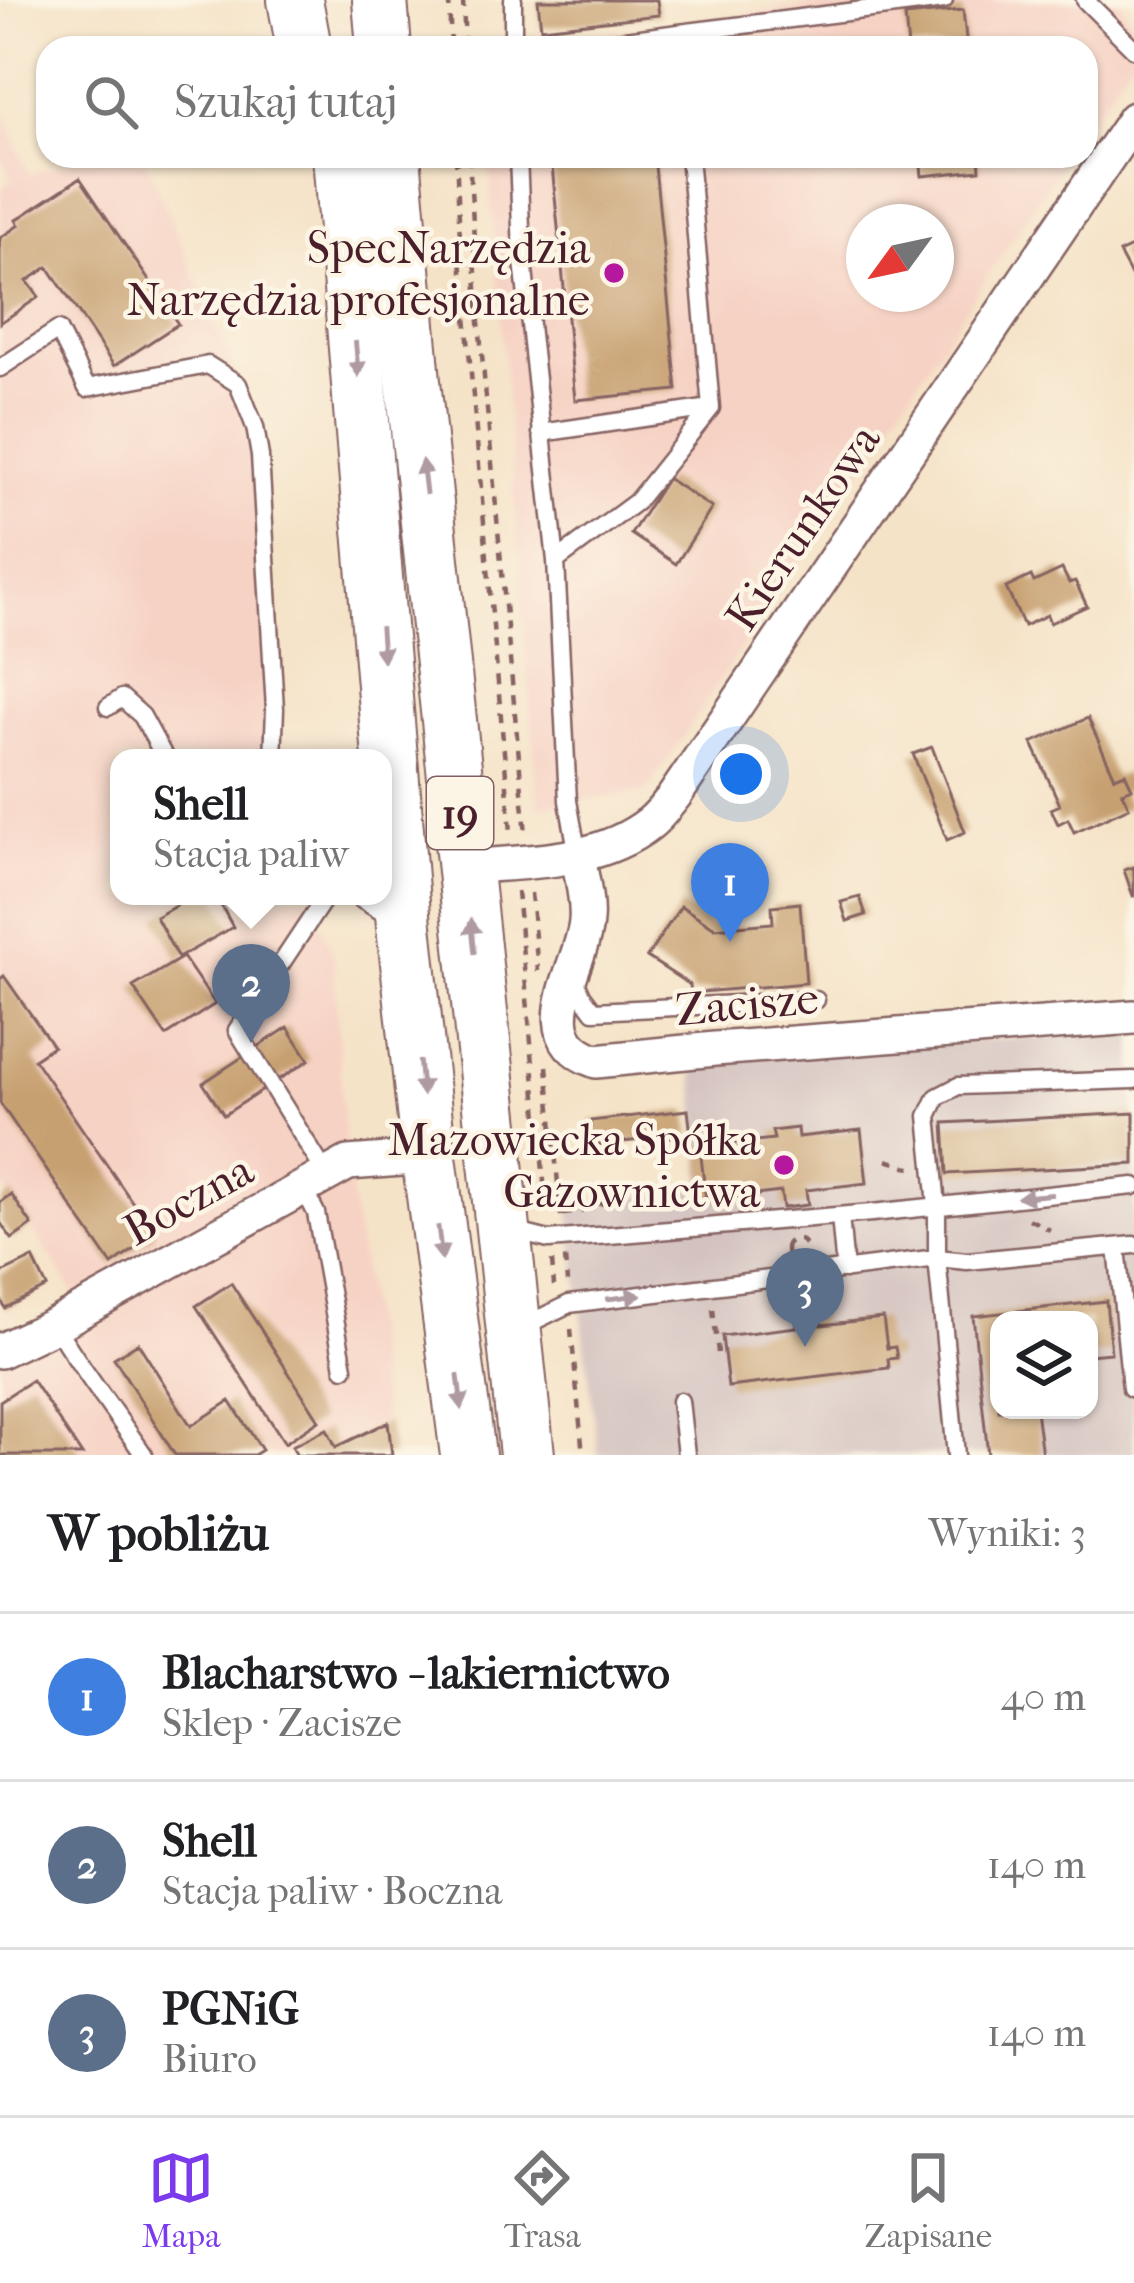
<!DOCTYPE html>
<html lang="pl">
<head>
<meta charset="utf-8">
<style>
	body { margin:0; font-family:"IM FELL French Canon",serif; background:#f2f2f2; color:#202124 }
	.controls { position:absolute; right:36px; bottom:36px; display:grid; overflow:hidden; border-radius:24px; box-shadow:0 3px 9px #0004 }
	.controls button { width:108px; height:108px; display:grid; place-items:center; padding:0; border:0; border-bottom:3px solid #e0e0e0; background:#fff; color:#202124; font:60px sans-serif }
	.compass { position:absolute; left:846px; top:204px; width:108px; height:108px; border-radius:50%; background:#fff; box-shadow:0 3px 9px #0004; rotate:237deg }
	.you { position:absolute; left:741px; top:774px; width:42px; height:42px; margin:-30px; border:9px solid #fff; border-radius:50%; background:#1a73e8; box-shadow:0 0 0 18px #1a73e833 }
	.badge { display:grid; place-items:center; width:78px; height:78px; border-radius:50%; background:#7c3aed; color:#fff; font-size:39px; font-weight:700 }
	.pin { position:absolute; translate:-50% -99px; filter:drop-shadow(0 3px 6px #0008) }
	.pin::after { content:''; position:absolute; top:63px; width:42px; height:36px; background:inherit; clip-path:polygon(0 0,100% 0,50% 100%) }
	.popup { position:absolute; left:110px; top:749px; width:282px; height:156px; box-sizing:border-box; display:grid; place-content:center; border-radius:24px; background:#fff; filter:drop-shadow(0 3px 9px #0005); font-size:39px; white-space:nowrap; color:#757577 }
	.popup b { font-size:45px; color:#202124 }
	.popup::after { content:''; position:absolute; left:50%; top:100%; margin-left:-24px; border:24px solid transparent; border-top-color:#fff }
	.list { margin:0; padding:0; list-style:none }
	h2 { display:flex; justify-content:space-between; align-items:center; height:156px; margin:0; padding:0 48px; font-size:51px }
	h2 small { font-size:39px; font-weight:400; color:#757577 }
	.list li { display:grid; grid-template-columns:78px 1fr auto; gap:36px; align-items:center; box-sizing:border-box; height:168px; padding:0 48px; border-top:3px solid #e0e0e0 }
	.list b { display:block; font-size:45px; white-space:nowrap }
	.list p { margin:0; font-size:39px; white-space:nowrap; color:#757577 }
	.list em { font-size:39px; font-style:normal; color:#757577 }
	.icon { flex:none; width:66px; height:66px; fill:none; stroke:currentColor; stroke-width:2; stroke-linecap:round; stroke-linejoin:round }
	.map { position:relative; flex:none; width:1134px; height:1455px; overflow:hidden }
	.search { position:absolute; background:#fff; box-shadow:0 3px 9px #0004; left:36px; right:36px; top:36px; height:132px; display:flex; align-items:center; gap:30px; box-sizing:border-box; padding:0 42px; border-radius:36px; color:#757577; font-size:45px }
	.sheet { height:660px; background:#fff }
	nav { display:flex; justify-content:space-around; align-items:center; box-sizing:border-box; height:168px; border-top:3px solid #e0e0e0; background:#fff; font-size:33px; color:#757577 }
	nav a { display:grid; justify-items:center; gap:6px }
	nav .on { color:#7c3aed }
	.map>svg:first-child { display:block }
	.built { fill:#f6d2c4; fill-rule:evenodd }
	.industrial { fill:#d1bfbe; fill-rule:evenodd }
	.building { fill:#c7a071 }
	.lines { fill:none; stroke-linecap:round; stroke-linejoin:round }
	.service-casing { stroke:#866462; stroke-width:21 }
	.minor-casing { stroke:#866462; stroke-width:38 }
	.trunk-casing { stroke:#866462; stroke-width:58 }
	.path { stroke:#866462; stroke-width:4.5; stroke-dasharray:9 9; stroke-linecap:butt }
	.service { stroke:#fff; stroke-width:16 }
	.minor { stroke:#fff; stroke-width:33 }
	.trunk { stroke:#fff; stroke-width:54 }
	.oneway { fill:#ae9aa0 }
	.poi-dot { fill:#b5179e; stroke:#fcf5e5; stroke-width:4.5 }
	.labels { text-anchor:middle; stroke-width:9; stroke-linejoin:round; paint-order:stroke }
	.shield { fill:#fcf5e5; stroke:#7f5f63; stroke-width:3 }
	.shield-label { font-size:42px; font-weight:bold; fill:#4a1f2b }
	.poi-label { font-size:45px; fill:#4a1f2b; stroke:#fcf5e5; text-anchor:end }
	.street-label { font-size:45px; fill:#4a1f2b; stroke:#fcf5e5 }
</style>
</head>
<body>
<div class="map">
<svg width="1134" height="1455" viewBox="0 0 1134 1455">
	<rect width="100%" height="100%" fill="#fcf5e5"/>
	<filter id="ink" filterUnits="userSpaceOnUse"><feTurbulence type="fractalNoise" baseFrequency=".00833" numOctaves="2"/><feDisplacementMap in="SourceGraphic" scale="24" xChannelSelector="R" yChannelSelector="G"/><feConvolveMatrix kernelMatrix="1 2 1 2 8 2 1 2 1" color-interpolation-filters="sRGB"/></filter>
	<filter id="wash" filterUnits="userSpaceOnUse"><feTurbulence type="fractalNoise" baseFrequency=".004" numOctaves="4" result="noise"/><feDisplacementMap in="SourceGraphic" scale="48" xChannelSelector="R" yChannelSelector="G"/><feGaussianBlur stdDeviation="2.7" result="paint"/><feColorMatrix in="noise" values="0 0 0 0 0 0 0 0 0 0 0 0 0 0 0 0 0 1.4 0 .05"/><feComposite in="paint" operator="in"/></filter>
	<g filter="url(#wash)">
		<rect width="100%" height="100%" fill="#f5e3c8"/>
		<!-- built -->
		<path class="built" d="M846,0H1120L1134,28V55L1086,128V48H490Z
			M0,105L29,174L91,156H144L245,396L255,427L273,758H119V896H308L334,957L343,1119L352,1199L390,1455H0V1351L78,1299L0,1181V190L13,180L0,158Z
			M488,156H1067L647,791L538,807ZM864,222H936V294H864Z"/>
		<!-- industrial -->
		<path class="industrial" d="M1134,1030V1455H598L569,1205L702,1188L693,1060ZM999,1320H1089V1410H999Z"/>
		<g id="blocks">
			<!-- building -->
			<path class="building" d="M538,0H657L659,15L541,28Z
				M963,10L967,48H908L905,16Z
				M551,156H654L677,390L575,400Z
				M920,156H979L980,170L922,176Z
				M80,178L178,324L114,366L48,267L27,281L39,297L0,323V238L19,225L16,220Z
				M1134,246V281L1119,253Z
				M667,478L712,508L676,564L631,534Z
				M1062,569L1069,583L1075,581L1087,606L1050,623L1047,615L1024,626L1006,588L1031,576L1034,582Z
				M1088,718L1115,777L1125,773L1132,788L1122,792L1129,807L1074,832L1068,819L1058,824L1051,809L1060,805L1032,743Z
				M932,747L965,832L947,840L913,754Z
				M1134,867V896H1133L1124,870Z
				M193,896H216L233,927L178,958L156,917Z
				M860,897L866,915L847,921L841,902Z
				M800,903L806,983L691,993L690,985L647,957L681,906L715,928L773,923L772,906Z
				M183,957L215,1004L166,1036L133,987Z
				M4,976L53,1046L34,1059L155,1235L112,1265L0,1103V979Z
				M288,1027L309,1060L224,1115L203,1083Z
				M688,1110L691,1135L592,1145L590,1121Z
				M1134,1113V1164L947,1174L944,1123Z
				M797,1128L798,1137L861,1130L867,1183L806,1190L808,1205L783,1208L781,1192L706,1201L700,1147L774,1139L772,1131Z
				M11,1194L32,1225L12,1239L0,1222V1202Z
				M33,1258L47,1287L5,1308L0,1298V1274Z
				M231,1283L319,1420L285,1443L196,1306Z
				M1106,1301L1111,1353L1089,1355V1320H999V1410H1036L1042,1455H988L973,1316Z
				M819,1307L821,1325L883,1318L887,1348L895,1347L897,1358L888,1359L889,1368L728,1387L722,1336L797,1327L796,1316L806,1315V1309Z
				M138,1343L191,1426L230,1401L262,1450L254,1455H175L114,1358Z
				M32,1380L82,1455H0V1401Z
				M388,1422L392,1455H297L292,1446L327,1429L336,1447Z"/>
		</g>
	</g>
	<g filter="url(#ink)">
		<use href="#blocks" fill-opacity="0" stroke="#866462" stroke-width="3"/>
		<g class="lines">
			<!-- service casing -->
			<g class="service-casing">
				<path id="service" d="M513,0V48
					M1085,0L1134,49
					M679,33L944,0
					M563,48L679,33L680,48
					M518,156L522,252L556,561L568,801L578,855
					M0,368L58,330L87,388L208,365L238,384L255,427L260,456L275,709L273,758
					M541,433L711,408
					M556,561L636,502L711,408L689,156
					M108,707L122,698L142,716L165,758
					M326,896L237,1030L326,1174
					M355,896L391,917
					M575,979L582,995L594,1011L816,1000
					M303,1187L316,1213L344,1368
					M840,1216L845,1270
					M509,1230L549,1240L872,1213L1134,1186
					M1117,1247L1131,1388L1134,1389
					M55,1325C81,1370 114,1411 144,1455
					M520,1328L569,1304L937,1258L967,1261L1134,1245
					M680,1401L686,1455
					M956,1455L937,1258V1205L928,1116L937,1097L958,1086L1134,1080"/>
			</g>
			<!-- minor casing -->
			<g class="minor-casing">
				<path id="minor" d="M578,855C581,876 588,900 586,921C583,965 526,1037 596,1061L715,1049L1134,1017
					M466,867C528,861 598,864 650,823C659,816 667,805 675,795L1134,119
					M0,1351L55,1325L348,1163L429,1157"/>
			</g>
			<!-- trunk casing -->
			<g class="trunk-casing">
				<path id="trunk" d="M295,0L304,48
					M380,0L384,48
					M340,156L404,926L429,1157L468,1455
					M393,156L413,381L527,1455"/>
			</g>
			<!-- path -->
			<path class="path" d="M449,0L451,48
				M463,0L465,48
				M456,156L461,259L511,832
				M469,156L479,322L526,834
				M517,891L547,1214
				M531,893L538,971
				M547,1066L561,1216
				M887,1160L911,1168
				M563,1214L581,1212L582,1207L586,1205L670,1196L678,1208
				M1029,1219L1050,1230
				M786 1249a10 10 0 1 1 20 0a10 10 0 1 1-20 0Z
				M565,1258L567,1282
				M552,1261L554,1286
				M713,1309L718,1353
				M571,1329L583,1455"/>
			<!-- service -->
			<use href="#service" class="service"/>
			<!-- minor -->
			<use href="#minor" class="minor"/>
			<!-- trunk -->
			<use href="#trunk" class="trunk"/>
		</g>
		<!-- one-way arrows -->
		<defs><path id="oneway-solid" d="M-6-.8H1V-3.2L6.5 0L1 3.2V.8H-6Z" transform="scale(3)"/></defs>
		<g class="oneway">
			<use href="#oneway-solid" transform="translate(357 359) rotate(85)"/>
			<use href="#oneway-solid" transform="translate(424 477) rotate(-97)"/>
			<use href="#oneway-solid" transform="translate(382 644) rotate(86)"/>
			<use href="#oneway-solid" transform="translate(473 936) rotate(-96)"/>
			<use href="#oneway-solid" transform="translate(421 1078) rotate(84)"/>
			<use href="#oneway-solid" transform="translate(1035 1196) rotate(175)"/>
			<use href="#oneway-solid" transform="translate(440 1243) rotate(83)"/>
			<use href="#oneway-solid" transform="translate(624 1297) rotate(-7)"/>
			<use href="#oneway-solid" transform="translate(460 1392) rotate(83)"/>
		</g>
	</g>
	<!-- markers -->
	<g class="poi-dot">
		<circle cx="614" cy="273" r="12"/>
		<circle cx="784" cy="1165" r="12"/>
	</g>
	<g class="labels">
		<!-- shield labels -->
		<rect class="shield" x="427" y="777" width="66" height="72" rx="9"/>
		<g class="shield-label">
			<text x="460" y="828">19</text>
		</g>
		<!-- poi labels -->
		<g class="poi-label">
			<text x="590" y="263">SpecNarzędzia<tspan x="590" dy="52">Narzędzia profesjonalne</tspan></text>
			<text x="760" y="1155">Mazowiecka Spółka<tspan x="760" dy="52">Gazownictwa</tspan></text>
		</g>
		<!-- street labels -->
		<g class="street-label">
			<text transform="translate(802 527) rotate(-56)" y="16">Kierunkowa</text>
			<text transform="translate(747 1003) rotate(-5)" y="16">Zacisze</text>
			<text transform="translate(188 1199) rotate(-29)" y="16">Boczna</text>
		</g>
	</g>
</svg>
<div class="controls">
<button><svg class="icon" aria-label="layers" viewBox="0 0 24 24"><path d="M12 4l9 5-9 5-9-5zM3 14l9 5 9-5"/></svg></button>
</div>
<svg class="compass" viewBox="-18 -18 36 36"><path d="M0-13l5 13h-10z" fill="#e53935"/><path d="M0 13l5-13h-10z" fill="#757577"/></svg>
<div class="you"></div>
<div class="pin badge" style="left:730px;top:942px;background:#3f7fe0">1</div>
<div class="pin badge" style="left:251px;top:1043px;background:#5c6f8a">2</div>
<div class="popup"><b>Shell</b>Stacja paliw</div>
<div class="pin badge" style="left:805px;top:1347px;background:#5c6f8a">3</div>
<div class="search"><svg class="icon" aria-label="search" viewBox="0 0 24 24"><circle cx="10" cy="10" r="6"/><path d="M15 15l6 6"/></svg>Szukaj tutaj</div>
</div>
<section class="sheet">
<h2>W pobliżu<small>Wyniki: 3</small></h2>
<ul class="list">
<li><span class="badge" style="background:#3f7fe0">1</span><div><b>Blacharstwo - lakiernictwo</b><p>Sklep · Zacisze</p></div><em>40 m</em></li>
<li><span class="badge" style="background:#5c6f8a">2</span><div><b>Shell</b><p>Stacja paliw · Boczna</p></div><em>140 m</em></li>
<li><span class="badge" style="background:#5c6f8a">3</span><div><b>PGNiG</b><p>Biuro</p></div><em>140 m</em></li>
</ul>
</section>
<nav>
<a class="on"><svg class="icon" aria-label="map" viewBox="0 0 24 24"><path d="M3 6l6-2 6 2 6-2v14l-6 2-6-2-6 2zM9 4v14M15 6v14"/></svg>Mapa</a>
<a><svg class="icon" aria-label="directions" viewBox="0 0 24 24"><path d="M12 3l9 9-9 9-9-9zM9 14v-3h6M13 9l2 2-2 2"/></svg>Trasa</a>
<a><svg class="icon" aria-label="saved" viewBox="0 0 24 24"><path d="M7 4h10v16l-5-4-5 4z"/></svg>Zapisane</a>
</nav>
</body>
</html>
